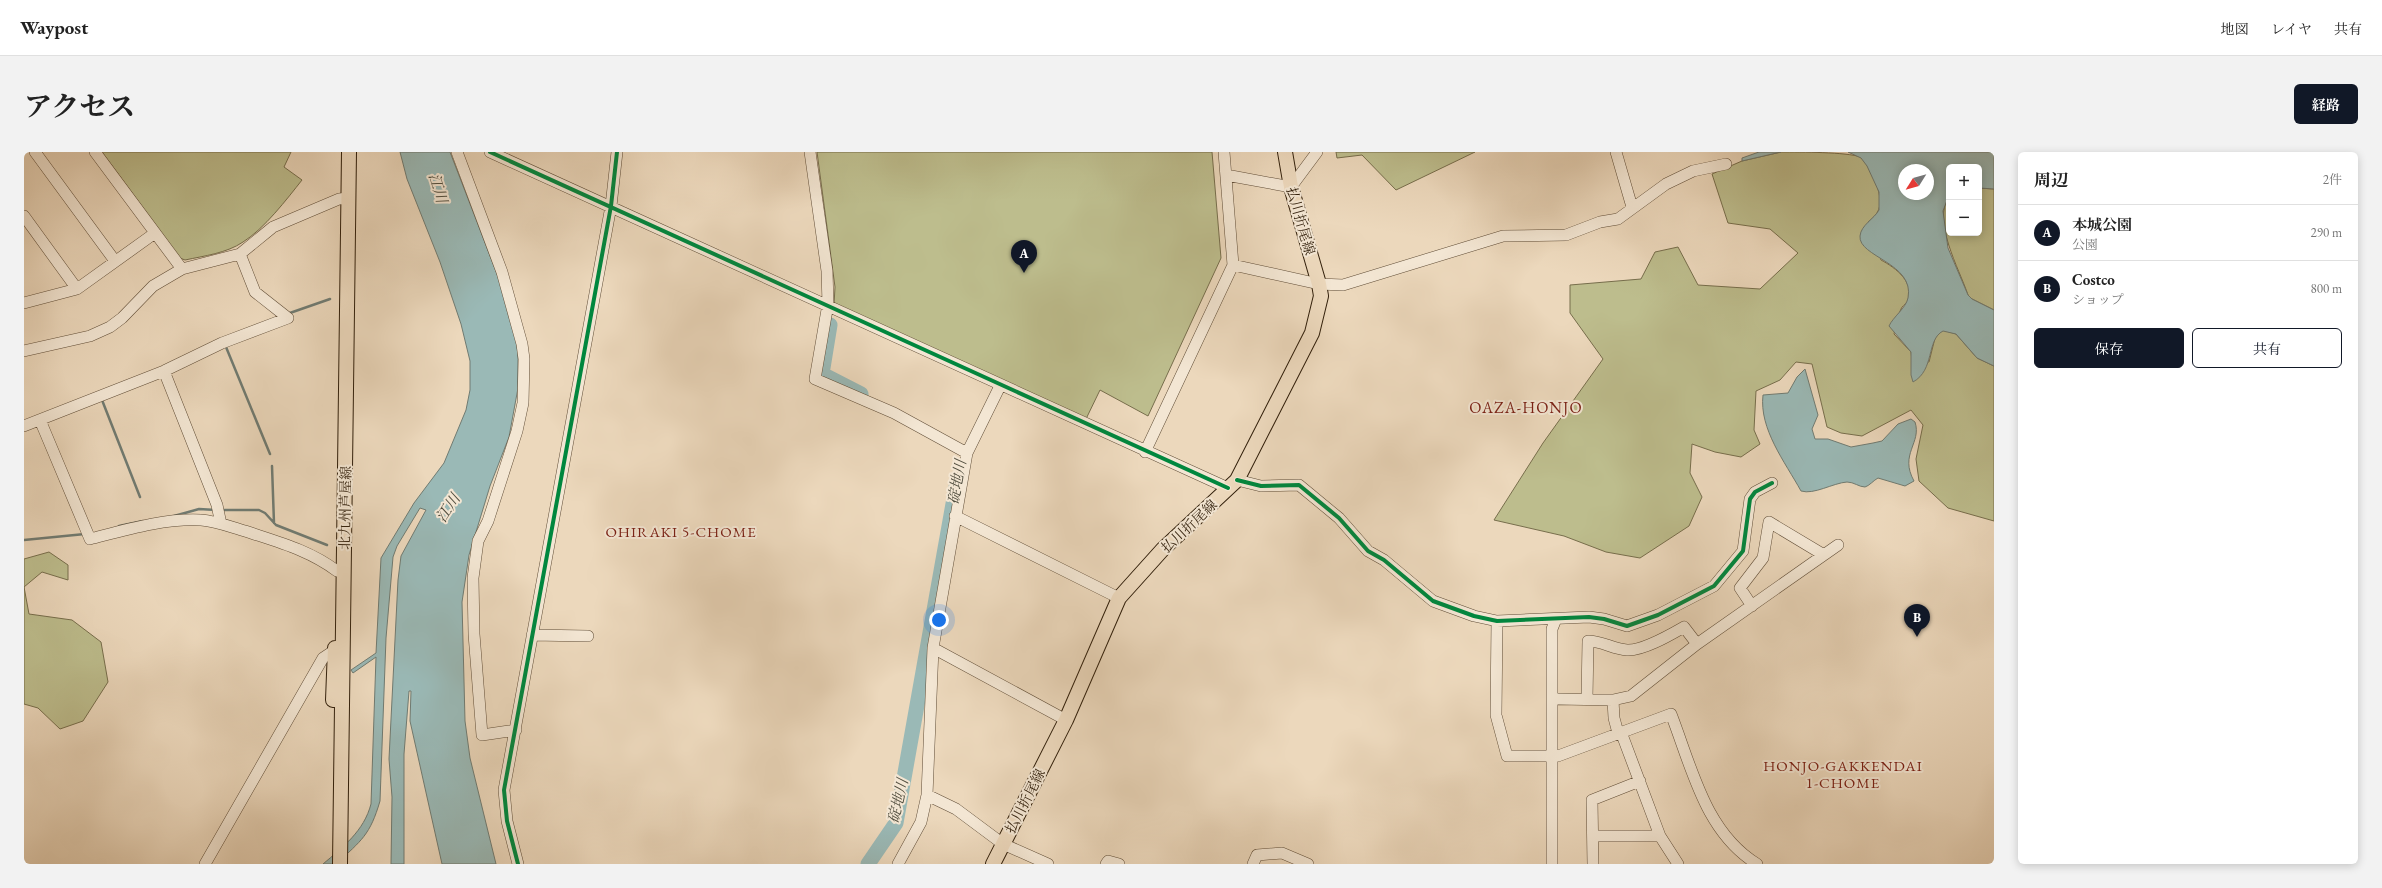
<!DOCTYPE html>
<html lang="ja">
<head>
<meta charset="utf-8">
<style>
	body { margin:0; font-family:"EB Garamond","Noto Serif JP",serif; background:#f2f2f2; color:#222 }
	.controls { position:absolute; right:12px; top:12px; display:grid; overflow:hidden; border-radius:6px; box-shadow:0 2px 10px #0003 }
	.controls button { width:36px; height:36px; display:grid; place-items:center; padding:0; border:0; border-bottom:1px solid #e0e0e0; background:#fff; color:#222; font:20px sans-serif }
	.compass { position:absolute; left:1874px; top:12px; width:36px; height:36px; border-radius:50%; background:#fff; box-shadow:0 2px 10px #0003; rotate:233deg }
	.you { position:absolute; left:915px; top:468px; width:14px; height:14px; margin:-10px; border:3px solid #fff; border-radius:50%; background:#1a73e8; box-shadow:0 0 0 6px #1a73e833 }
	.badge { display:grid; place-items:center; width:26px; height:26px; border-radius:50%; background:#111827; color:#fff; font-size:13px; font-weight:700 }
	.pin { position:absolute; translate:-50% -33px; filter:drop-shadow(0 1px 2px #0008) }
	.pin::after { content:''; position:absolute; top:21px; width:14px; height:12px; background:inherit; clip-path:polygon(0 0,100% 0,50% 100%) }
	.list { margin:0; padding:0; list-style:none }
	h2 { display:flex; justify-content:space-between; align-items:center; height:52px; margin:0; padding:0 16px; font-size:17px }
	h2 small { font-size:13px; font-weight:400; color:#767676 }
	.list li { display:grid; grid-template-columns:26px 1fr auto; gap:12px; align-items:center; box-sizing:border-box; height:56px; padding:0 16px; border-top:1px solid #e0e0e0 }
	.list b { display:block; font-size:15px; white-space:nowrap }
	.list p { margin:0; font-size:13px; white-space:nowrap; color:#767676 }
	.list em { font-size:13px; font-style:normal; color:#767676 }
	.actions { display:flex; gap:8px; padding:12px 16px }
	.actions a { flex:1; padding:9px 0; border:1px solid #111827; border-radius:6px; text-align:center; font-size:14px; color:#111827 }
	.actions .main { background:#111827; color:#fff }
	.map { position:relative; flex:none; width:1970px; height:712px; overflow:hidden; border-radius:6px }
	header { display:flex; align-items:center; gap:24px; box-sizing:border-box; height:56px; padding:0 20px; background:#fff; border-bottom:1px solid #e0e0e0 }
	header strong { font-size:19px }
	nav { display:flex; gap:22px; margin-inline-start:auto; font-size:14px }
	.intro { display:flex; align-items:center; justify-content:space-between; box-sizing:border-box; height:96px; padding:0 24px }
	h1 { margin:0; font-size:28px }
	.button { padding:10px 18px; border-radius:6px; background:#111827; color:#fff; font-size:14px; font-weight:700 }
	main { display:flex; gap:24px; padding:0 24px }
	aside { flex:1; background:#fff; border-radius:6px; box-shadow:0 2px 10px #0003 }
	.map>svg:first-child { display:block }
	.green { fill:#bdbd8d; stroke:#776e4c }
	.water { fill:#9ab9b6; stroke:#707b72; fill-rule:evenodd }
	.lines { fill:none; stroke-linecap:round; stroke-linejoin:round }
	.stream { stroke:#707b72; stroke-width:2.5 }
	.river { stroke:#9ab9b6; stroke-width:15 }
	.minor-casing { stroke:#604d37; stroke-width:12 }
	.major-casing { stroke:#311f0b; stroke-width:16 }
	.minor { stroke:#f3e6d3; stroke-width:11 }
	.major { stroke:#ecd8bc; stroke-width:14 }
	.cycleway-casing { stroke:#f3e6d3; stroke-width:6 }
	.cycleway { stroke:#00873e; stroke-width:4 }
	.labels { text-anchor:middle; stroke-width:4; stroke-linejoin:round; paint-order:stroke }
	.street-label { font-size:14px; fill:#311f0b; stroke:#f3e6d3 }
	.water-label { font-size:15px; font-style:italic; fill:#504d3e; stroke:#f3e6d3 }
	.neighbourhood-label { font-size:15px; letter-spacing:1px; fill:#7a1f14; stroke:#f3e6d3 }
	.quarter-label { font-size:16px; letter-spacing:1px; fill:#7a1f14; stroke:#f3e6d3 }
</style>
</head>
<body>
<header>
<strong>Waypost</strong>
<nav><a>地図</a><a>レイヤ</a><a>共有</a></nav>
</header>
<div class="intro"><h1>アクセス</h1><a class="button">経路</a></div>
<main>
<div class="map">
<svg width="1970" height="712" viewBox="0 0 1970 712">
	<rect width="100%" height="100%" fill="#ecd8bc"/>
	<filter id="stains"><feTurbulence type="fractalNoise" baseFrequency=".005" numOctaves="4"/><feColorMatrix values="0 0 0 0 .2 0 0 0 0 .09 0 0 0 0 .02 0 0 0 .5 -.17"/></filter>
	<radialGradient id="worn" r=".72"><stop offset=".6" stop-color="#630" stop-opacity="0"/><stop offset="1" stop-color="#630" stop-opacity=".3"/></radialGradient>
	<!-- green -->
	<path class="green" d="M78,0H267L260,15L278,28C263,47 240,77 219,90C203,101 180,104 161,108L156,106Z
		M793,0H1188L1197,106L1124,264L1076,238L1061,269L810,153L811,135Z
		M1312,0H1451L1372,38L1338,3L1313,6Z
		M1757,0C1777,0 1822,0 1837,5C1844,11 1853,31 1855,41C1858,54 1855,62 1844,70L1857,108C1872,116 1892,131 1883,150C1881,153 1878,154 1877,157C1873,164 1872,174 1870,182L1887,200L1888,208L1905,210L1911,186L1919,178L1932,182L1953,206L1970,214V369L1924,356L1895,329L1892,307L1899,273L1887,258L1838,284L1817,281L1803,275L1788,212L1772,210L1756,228L1732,239L1730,278L1736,292L1717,305L1691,300L1668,292L1666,321L1678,345L1665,374L1616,406L1582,400L1540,384L1470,368L1519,291L1579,207L1546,161V133L1617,127L1631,100L1654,95L1674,133L1736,137L1774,101L1746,77L1704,71L1688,22L1718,9Z
		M1955,36L1970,37V158L1948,147L1944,143C1935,116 1908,70 1925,43V81H1955Z
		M25,400L44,413V428L18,420L0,435L5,462L48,468L77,490L84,530L59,569L36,577L14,556L0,552V407Z"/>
	<!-- water -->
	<path class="water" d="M376,0H426L473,122L488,164L494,200V236L485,285L466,334L445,403L438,450L441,569L446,606L472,712H418L386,569L387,539H385L380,602V712H367L368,645L365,607L374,428L377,404L402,358L396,356L373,394L369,405L362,486L356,649C346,683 338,688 312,712H299C319,695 340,679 347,652L352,505L329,521L327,518L352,501L357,406L390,351L420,311L442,258L446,238V209L437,172L416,110L383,27Z
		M1735,0H1757L1718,9V6Z
		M1824,0H1970V37L1955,36V15H1925V43L1919,59L1924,96L1944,143L1948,147L1970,158V214L1953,206L1932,182L1919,179C1902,188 1911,218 1889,230L1887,223V200L1865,174C1869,165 1882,156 1884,146C1891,111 1834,105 1836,84C1837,73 1850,67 1855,58V40L1843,14L1837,6ZM1880,18H1904V42H1880Z
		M1781,217L1794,263L1788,277L1791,287H1804L1827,295L1849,291L1858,289L1874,272L1887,267L1891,270C1898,291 1875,302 1890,329L1881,334L1854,326C1850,328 1845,334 1841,335C1835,335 1830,330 1823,330C1809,331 1790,343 1777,339C1761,310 1735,277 1739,243L1764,241L1773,225Z"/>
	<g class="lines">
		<!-- stream -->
		<path class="stream" d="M263,162L306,147
			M202,195L246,302
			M78,248L116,345
			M248,314L250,371
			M197,358H235L241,361L252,373L303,393
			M150,364L175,357L192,358
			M95,374L119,369
			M0,388L61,382"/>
		<!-- river -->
		<path class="river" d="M806,173L798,222L837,242
			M844,712L872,671L932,335"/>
		<!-- minor casing -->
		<g class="minor-casing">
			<path id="minor" d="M11,0L91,109
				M71,0L158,117
				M433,0L478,120L498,192L500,207L499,251L493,279L464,369L454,389L449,426L450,482L458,583L492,578
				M466,0L1204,336
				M786,0L803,119L804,152L791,227L870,261L943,301
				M1592,0L1608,55
				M1202,23L1267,35L1293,0
				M0,64L53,137
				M1209,113L1295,132L1319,133L1479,84L1542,83L1576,70L1594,67L1642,32L1669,19L1702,12
				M0,151L53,137L131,81
				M0,199L66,184L86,175L98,166L129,134L158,117L216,102L249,75L315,47L325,46
				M140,219L193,353L197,372
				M16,268L66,387C101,378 141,366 177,368C192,369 207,375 221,379C254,390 285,398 313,419
				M0,274L140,219L198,191L264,166L231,140L216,102
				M1121,300L1209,113L1200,0
				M1213,328L1237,334L1275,333L1315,366L1344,399L1360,408L1409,449L1450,464L1473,469L1565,465L1580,467L1603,474L1634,463L1690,434L1719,399L1726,347L1731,340L1748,331
				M931,364L1095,446
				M1728,454L1716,436L1739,406L1745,370L1800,403
				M1473,469L1472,563L1483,604H1534L1647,562C1668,616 1681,680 1733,712
				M508,483L564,484
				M909,496L1042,568
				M1534,547L1589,548L1607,544L1673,492L1814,393
				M1563,547L1564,489C1578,489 1589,497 1603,498C1619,499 1646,483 1660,475L1673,492
				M1589,548L1590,566L1594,581
				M1597,580L1636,684L1654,712
				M903,643L932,657L979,692L1024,712
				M1569,684H1636
				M181,712L299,506L311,498L316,497
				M494,712L483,669L480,638L587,54L593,0
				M874,712L897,670L903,643L909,496L943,301L976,234
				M1082,712L1084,709L1095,712
				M1229,712L1233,703L1258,701L1284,712
				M1528,712V477L1532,467
				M1569,712L1568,648L1616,629"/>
		</g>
		<!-- major casing -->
		<g class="major-casing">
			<path id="major" d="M309,548L311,496
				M316,712L325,0
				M969,712L1042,568L1095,446L1139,397L1213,328L1288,181L1297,144L1295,132L1267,35L1261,0"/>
		</g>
		<!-- minor -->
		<use href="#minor" class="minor"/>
		<!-- major -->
		<use href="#major" class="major"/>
		<!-- cycleway casing -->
		<g class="cycleway-casing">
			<path id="cycleway" d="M466,0L1204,336
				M1213,328L1237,334L1275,333L1315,366L1344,399L1360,408L1409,449L1450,464L1473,469L1565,465L1580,467L1603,474L1634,463L1690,434L1719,399L1726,347L1731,340L1748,331
				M494,712L483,669L480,638L587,54L593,0"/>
		</g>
		<!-- cycleway -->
		<use href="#cycleway" class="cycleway"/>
	</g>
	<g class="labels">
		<!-- street labels -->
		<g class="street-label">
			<text transform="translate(1277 69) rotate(74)" y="5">払川折尾線</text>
			<text transform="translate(321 356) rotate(-89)" y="5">北九州芦屋線</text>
			<text transform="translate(1165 374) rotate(-43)" y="5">払川折尾線</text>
			<text transform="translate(1001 649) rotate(-63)" y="5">払川折尾線</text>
		</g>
		<!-- water labels -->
		<g class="water-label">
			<text transform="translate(414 36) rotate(73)" y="5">江川</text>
			<text transform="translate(933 330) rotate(-80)" y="5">碇地川</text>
			<text transform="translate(424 356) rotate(-57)" y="5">江川</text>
			<text transform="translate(874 649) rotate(-77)" y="5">碇地川</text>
		</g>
		<!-- neighbourhood labels -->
		<g class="neighbourhood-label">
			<text x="657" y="385">OHIRAKI 5-CHOME</text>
			<text x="1819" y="619">HONJO-GAKKENDAI<tspan x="1819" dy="17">1-CHOME</tspan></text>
		</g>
		<!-- quarter labels -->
		<g class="quarter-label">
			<text x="1502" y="261">OAZA-HONJO</text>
		</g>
	</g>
	<rect width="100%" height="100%" filter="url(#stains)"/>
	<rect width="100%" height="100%" fill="url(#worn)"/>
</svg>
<div class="controls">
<button>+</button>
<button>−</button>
</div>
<svg class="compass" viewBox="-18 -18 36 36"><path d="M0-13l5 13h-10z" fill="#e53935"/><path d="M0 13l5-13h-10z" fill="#767676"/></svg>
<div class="you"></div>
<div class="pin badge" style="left:1000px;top:121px">A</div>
<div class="pin badge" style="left:1893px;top:485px">B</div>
</div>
<aside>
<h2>周辺<small>2件</small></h2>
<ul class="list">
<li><span class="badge">A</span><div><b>本城公園</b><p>公園</p></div><em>290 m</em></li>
<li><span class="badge">B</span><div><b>Costco</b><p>ショップ</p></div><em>800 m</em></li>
</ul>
<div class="actions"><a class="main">保存</a><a>共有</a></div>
</aside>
</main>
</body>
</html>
